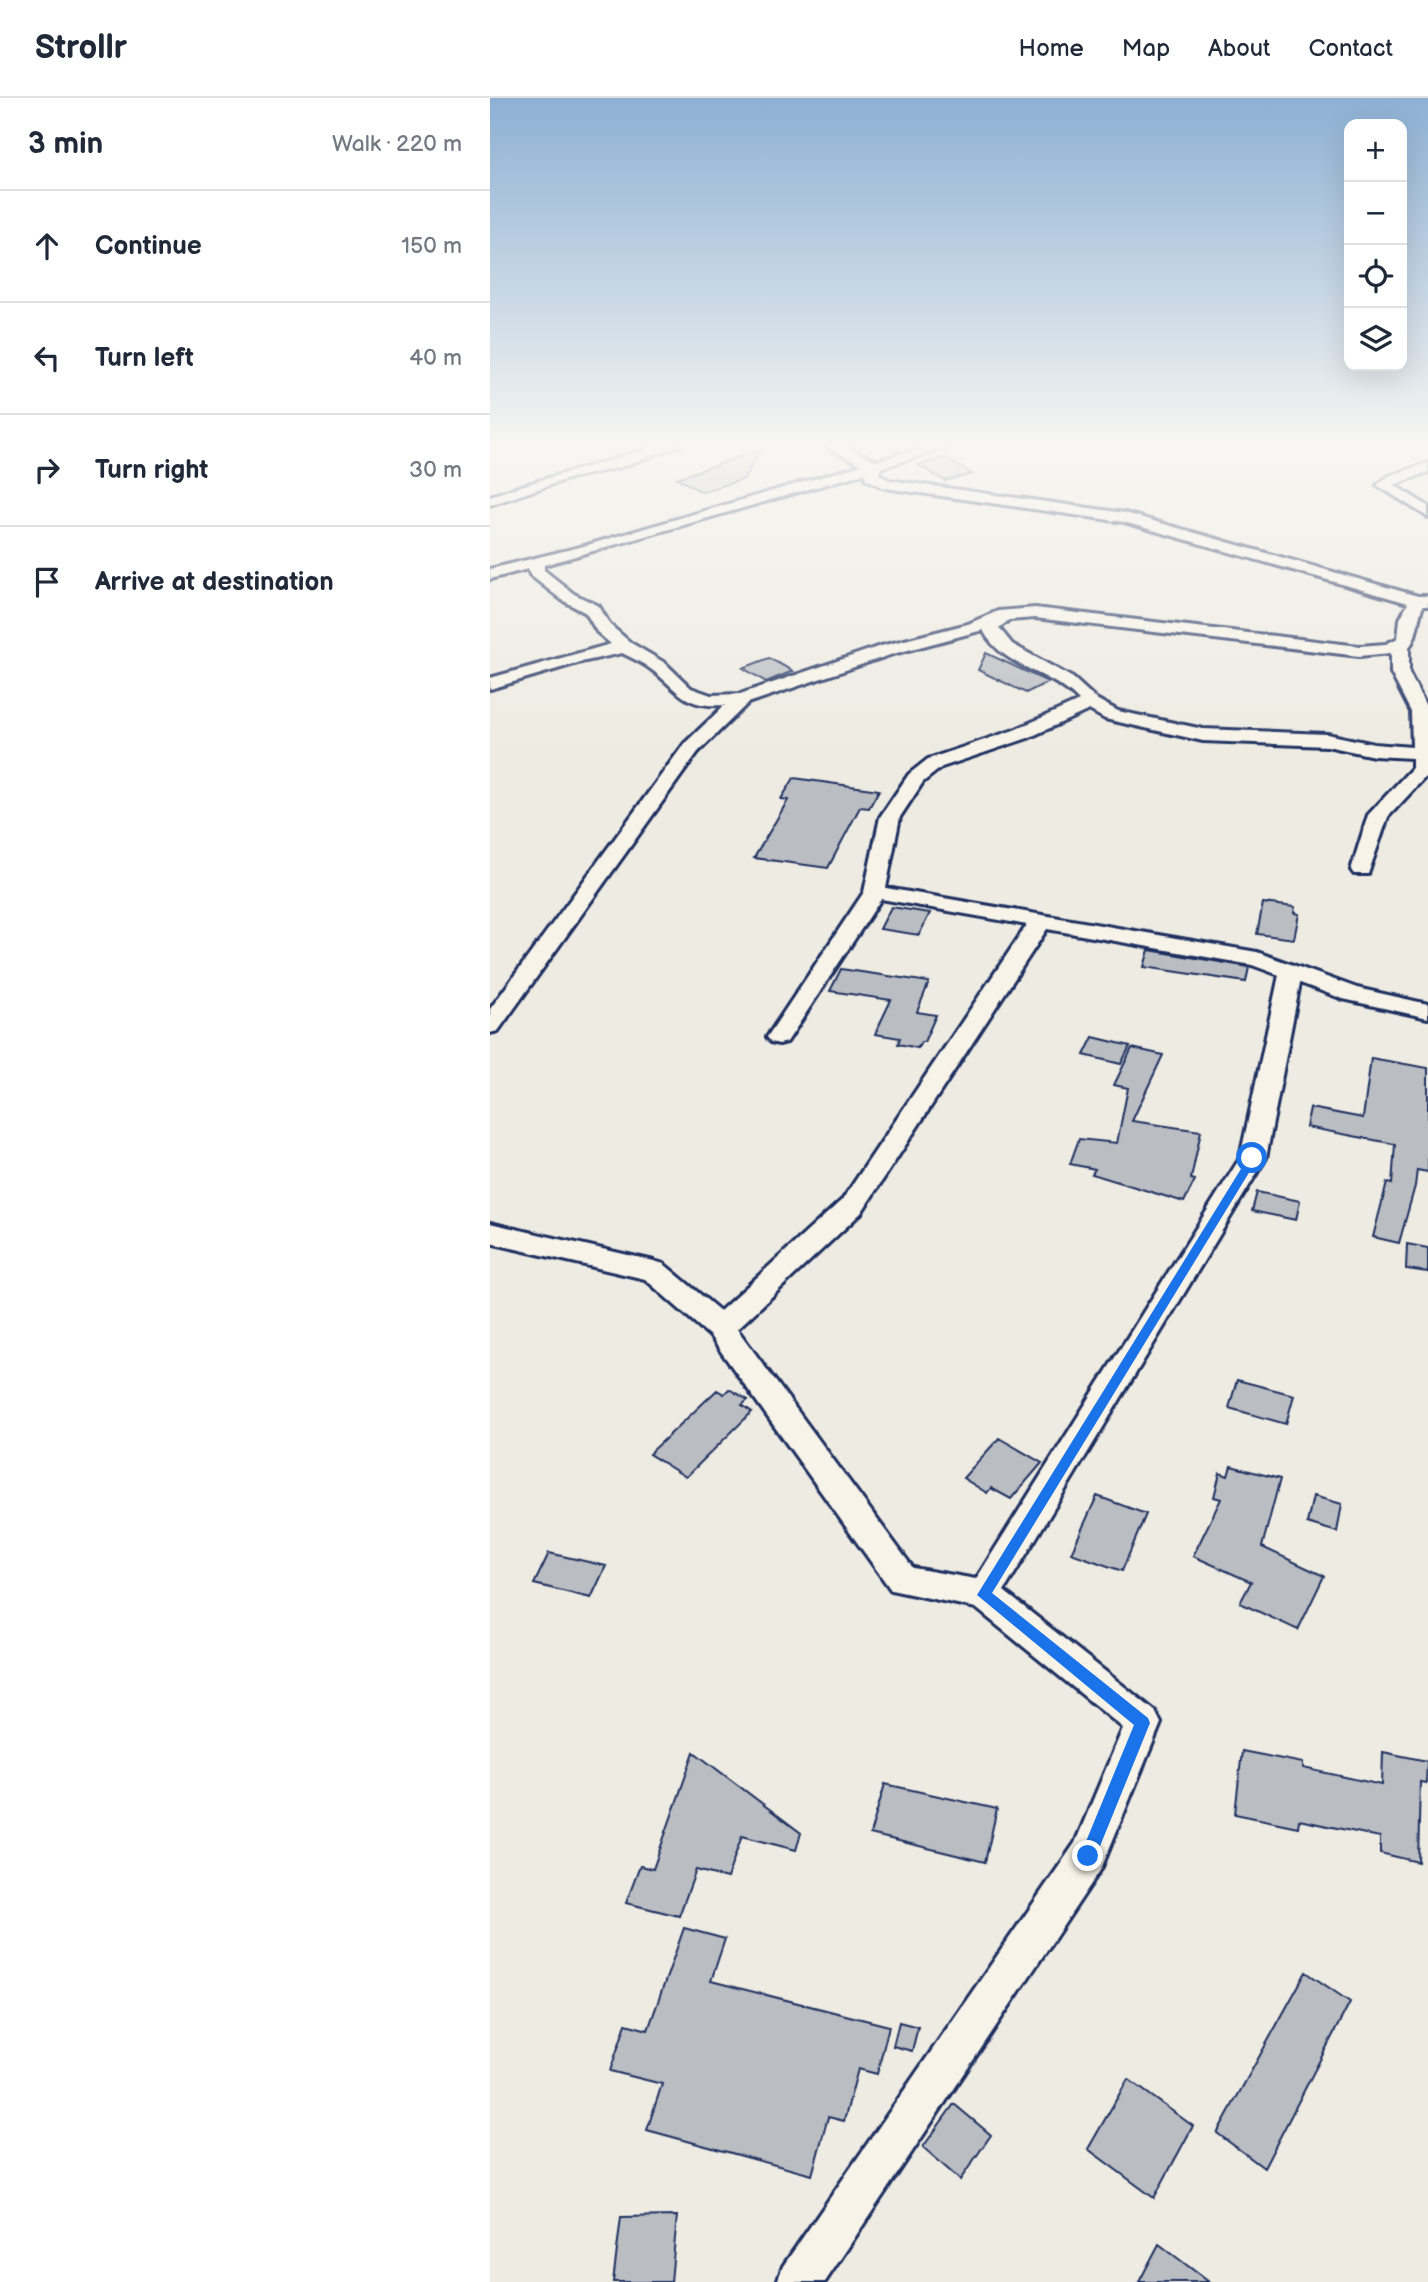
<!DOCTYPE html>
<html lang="en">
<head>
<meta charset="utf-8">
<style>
	body { margin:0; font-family:"Balsamiq Sans",sans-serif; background:#f2f2f3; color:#1f2937 }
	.controls { position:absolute; right:21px; top:21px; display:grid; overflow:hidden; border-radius:14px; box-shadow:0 7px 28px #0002 }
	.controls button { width:63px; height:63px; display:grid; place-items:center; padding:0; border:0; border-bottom:2px solid #e0e1e3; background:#fff; color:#1f2937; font:35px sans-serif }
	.stop { position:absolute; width:21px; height:21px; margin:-16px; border:5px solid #1a73e8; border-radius:50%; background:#fff }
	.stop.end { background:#1a73e8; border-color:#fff; box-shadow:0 2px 7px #0008 }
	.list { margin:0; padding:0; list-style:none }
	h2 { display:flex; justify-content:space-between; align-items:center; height:91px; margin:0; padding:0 28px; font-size:30px }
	h2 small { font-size:23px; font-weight:400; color:#747a83 }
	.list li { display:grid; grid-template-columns:46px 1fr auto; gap:21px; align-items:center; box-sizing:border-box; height:112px; padding:0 28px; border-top:2px solid #e0e1e3 }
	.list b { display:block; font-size:26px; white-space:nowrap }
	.list em { font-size:23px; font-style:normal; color:#747a83 }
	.icon { flex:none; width:38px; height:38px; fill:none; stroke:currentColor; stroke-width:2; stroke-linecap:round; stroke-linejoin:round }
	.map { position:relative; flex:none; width:938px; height:2184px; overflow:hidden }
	header { display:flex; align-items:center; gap:42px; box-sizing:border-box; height:98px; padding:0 35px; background:#fff; border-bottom:2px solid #e0e1e3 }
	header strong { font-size:33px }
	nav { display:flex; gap:38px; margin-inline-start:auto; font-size:24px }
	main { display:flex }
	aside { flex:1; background:#fff }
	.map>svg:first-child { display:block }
	.building { fill:#babdc2; stroke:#1b2f5e; stroke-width:2 }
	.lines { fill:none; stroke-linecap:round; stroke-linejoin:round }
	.street-casing { stroke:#1b2f5e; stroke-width:6 }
	.street { fill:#f7f3e8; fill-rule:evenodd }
	.route { fill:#1a73e8 }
</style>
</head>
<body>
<header>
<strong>Strollr</strong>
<nav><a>Home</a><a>Map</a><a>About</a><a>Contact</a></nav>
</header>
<main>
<aside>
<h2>3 min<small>Walk · 220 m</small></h2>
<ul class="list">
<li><svg class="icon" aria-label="ahead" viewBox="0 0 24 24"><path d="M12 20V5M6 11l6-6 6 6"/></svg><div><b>Continue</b></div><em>150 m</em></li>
<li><svg class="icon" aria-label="left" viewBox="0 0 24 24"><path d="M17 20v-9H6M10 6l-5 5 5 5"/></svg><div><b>Turn left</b></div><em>40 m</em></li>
<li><svg class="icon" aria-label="right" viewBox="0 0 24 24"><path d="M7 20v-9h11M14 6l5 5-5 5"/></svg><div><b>Turn right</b></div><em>30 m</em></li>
<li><svg class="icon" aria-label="arrive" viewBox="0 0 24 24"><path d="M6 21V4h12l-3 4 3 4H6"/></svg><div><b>Arrive at destination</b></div></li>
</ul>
</aside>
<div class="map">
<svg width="938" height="2184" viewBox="0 0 938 2184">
	<rect width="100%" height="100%" fill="#eeebe2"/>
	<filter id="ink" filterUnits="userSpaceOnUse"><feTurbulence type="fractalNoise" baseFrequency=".0143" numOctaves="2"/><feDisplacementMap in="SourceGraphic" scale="14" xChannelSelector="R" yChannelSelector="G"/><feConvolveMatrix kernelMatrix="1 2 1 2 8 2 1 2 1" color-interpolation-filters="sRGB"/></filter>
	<g filter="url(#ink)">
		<!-- building -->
		<path class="building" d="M270,352L254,381L212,394L187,380Z
			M456,360L482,376L455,383L428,367Z
			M496,555L558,584L536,595L488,572Z
			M279,560L303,573L276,584L253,570Z
			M304,680L389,692L379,710L370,709L338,770L264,760L298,702L291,701Z
			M773,805L805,809L804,815L809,816L804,841L767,836Z
			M401,809L440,815L429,837L390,831Z
			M659,852L759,869L756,884L654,869Z
			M351,871L439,884L427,914L446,917L434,944H431L428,950L408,946L410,940L385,936L401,902L340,893Z
			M603,939L640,948L631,966L594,957Z
			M642,950L673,957L642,1023L711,1033L701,1081L705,1082L694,1104L602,1076L605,1071L580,1066L589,1041L627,1045L638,990L624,987Z
			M881,960L938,970V1074L927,1072L925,1088L909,1145L883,1139L897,1085L902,1086L905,1046L816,1029L820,1010L873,1020Z
			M767,1094L810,1103L806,1122L762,1113Z
			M917,1146L938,1150V1174L916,1171Z
			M747,1282L804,1297L796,1326L739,1310Z
			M239,1291L258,1302L252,1307L262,1314L196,1379L159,1356L227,1292L234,1296Z
			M509,1340L552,1365L521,1401L501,1390L497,1395L473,1380Z
			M741,1368L790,1381L772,1449L834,1478L808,1532L750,1505L761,1484L703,1458L731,1401L724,1399L730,1375L738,1378Z
			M607,1398L656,1416L632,1473L581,1455Z
			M823,1398L852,1406L847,1434L817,1425Z
			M59,1455L116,1468L101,1500L44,1486Z
			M752,1653L813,1665V1670L892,1687L893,1654L937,1663L936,1685L930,1684L928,1764L890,1755V1739L809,1722L808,1729L745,1716Z
			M204,1654L311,1735L306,1752L252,1738L237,1780L206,1772L189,1818L136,1805L150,1768L163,1771Z
			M395,1686L507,1711L495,1764L380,1736Z
			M194,1830L235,1841L221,1883L399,1928L387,1976L368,1971L354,2023L338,2019L322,2077L157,2032L172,1986L120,1973L136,1926L158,1932Z
			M816,1874L860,1904L774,2070L727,2035Z
			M409,1924L428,1929L422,1953L403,1948Z
			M638,1981L703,2028L664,2100L598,2051Z
			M464,2006L501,2037L470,2082L433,2049Z
			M187,2118L181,2184H123L131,2119Z
			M669,2146L719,2184H649Z"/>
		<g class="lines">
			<!-- street casing -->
			<g class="street-casing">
				<path id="street" d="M169,347H191L131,369L81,380L0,407V398C56,379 113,366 169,347Z
					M333,347H352L386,363L440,347H463L391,370L389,376L399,382L635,415L928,498H938V508H933C927,521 928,539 919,549V575L938,612V676L898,719L878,776H864L861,772L878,717L922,670V660L884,658L837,648L713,643L615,621L599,612L538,640L452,669L433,684L410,719L396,790L767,854L867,890L938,906V920L853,901L810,885L776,1060L514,1493L665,1613L671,1625L611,1771L335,2184H287L293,2168L585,1745L633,1630L486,1510L401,1492L220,1238L155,1181L0,1145V1125L164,1163L174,1166L230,1213L353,1101L537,827L391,801L297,944L289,946L281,944L277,939L374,794L390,719L419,676L438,661L524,632L589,603C562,573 512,570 493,532L403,556L258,605L208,654L8,933L0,935V911L194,646L235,607C193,610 190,593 162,572C153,565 142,560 132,555L91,564L0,591V580L121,546L107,534L96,515L72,502L40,477L38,471L0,481V471L94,448L372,367ZM375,375L376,381L395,390L634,424L918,505L910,521L908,540L896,546L869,548L545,510L508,513L478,526L391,548L250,596L221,597L201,590L175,565L141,545L120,527L109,508L84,496L54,472V467ZM545,520L869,558L901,555V575L921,614L922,649L884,646L837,636L713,631L628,613L606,601L583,580L522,546L509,530L519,522ZM557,831L762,867L789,877L750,1060L486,1481L423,1470L247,1231L371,1115Z
					M938,365V374L904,387L938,408V419L887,387L899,378Z"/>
			</g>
			<!-- street -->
			<use href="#street" class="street"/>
		</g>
	</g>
	<!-- sky -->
	<linearGradient id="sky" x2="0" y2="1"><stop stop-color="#8db0d4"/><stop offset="0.53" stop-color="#f7f6f2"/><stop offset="1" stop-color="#f7f6f2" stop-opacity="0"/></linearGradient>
	<rect width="938" height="653" fill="url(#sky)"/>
	<!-- route -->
	<path class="route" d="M762,1057L768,1060L502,1495L658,1620L660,1625L604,1763L598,1765L592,1763L590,1758L644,1627L487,1497L759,1058Z"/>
</svg>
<div class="controls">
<button>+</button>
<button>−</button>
<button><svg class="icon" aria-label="locate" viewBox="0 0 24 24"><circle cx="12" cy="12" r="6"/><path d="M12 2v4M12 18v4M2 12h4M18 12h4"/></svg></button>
<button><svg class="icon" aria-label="layers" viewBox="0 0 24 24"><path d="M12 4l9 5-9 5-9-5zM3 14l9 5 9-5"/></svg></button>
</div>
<div class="stop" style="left:762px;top:1060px"></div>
<div class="stop end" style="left:598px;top:1758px"></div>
</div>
</main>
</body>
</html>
